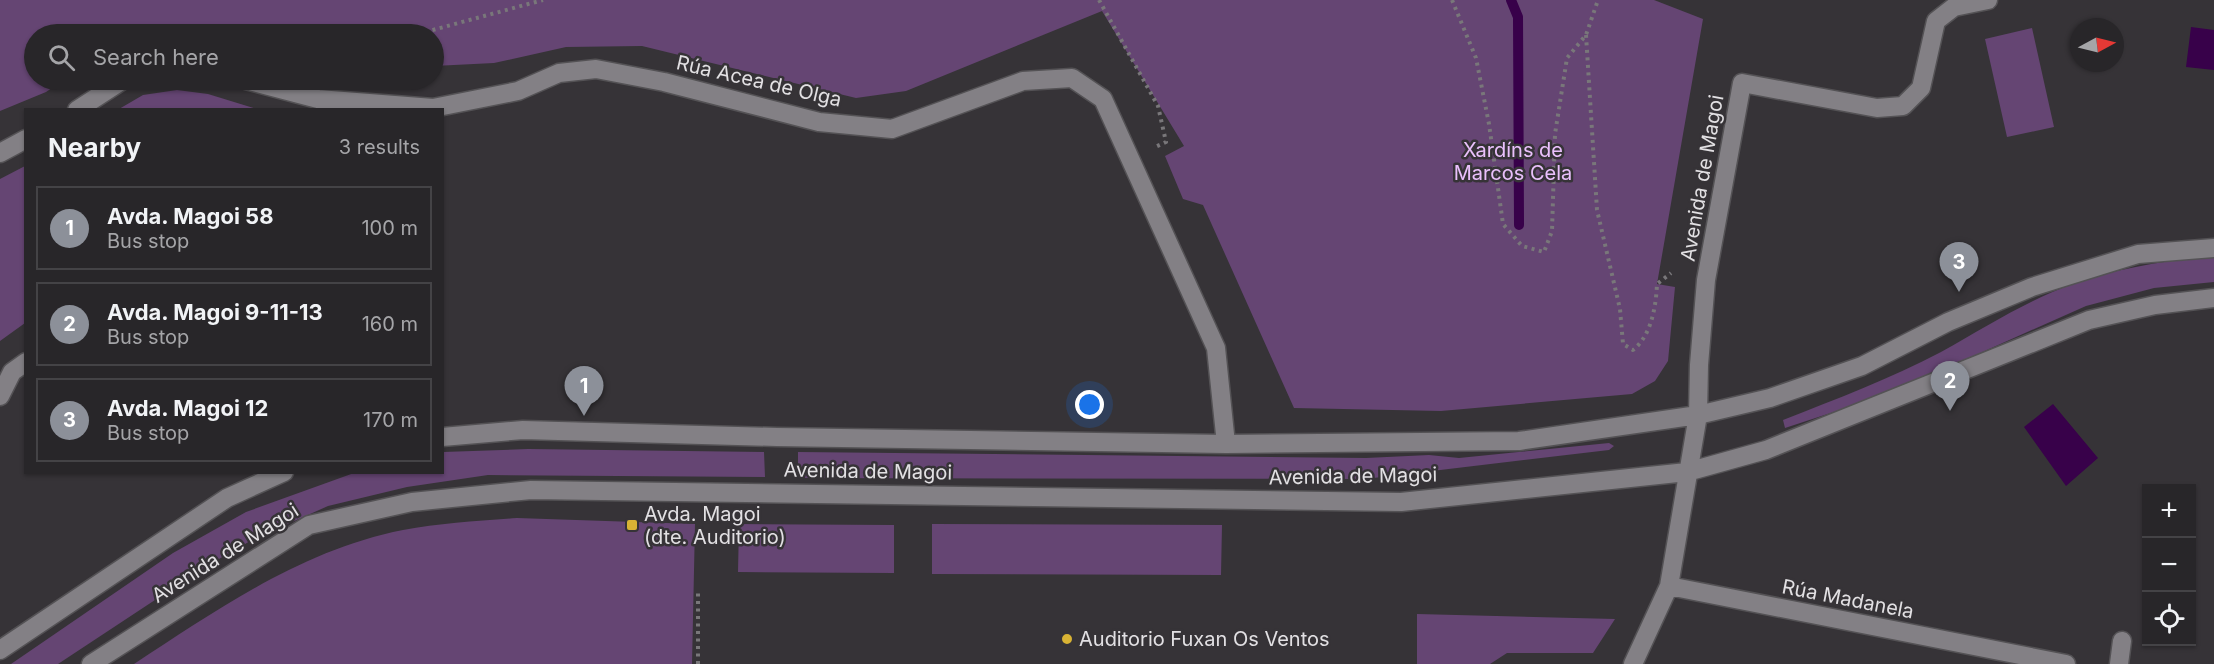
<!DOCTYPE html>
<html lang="en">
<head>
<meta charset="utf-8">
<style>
	body { margin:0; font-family:Inter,sans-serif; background:#343235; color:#f1f3f6 }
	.controls { position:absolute; right:18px; bottom:18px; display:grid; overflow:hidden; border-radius:0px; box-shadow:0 2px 4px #0004 }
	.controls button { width:54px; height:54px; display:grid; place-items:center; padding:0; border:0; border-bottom:2px solid #444346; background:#282629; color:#f1f3f6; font:30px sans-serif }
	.compass { position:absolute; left:2070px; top:18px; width:54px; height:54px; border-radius:50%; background:#282629; box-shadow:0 2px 4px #0004; rotate:83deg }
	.you { position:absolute; left:1090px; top:405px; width:21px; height:21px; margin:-15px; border:4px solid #fff; border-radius:50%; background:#1a73e8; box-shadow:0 0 0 9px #1a73e833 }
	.badge { display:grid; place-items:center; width:39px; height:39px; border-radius:50%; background:#8c9099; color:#fff; font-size:20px; font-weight:700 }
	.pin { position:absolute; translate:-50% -50px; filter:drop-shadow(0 2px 3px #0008) }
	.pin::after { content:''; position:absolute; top:32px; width:21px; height:18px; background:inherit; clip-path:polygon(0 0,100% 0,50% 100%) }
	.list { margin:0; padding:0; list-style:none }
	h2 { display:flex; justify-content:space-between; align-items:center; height:78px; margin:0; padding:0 24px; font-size:26px }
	h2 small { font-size:20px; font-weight:400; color:#a5a5a8 }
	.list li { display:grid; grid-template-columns:39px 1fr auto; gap:18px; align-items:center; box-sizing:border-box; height:84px; margin:0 12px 12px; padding:0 12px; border:2px solid #444346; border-radius:0px }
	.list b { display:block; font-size:22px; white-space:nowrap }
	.list p { margin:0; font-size:20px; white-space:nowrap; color:#a5a5a8 }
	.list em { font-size:20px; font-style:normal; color:#a5a5a8 }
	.icon { flex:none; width:33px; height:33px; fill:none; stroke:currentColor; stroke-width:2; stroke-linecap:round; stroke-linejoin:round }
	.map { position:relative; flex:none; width:2214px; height:664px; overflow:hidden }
	.search { position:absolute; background:#282629; box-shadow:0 2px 4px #0004; left:24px; top:24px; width:420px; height:66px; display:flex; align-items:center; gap:15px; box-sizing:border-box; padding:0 21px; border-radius:33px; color:#a5a5a8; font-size:22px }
	.panel { position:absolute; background:#282629; box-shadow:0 2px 4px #0004; left:24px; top:108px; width:420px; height:366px; border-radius:0px }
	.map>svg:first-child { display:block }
	.green { fill:#654573 }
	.water { fill:#38014a }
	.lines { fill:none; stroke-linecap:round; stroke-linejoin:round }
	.stream { stroke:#38014a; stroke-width:10 }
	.street-casing { stroke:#545255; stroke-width:21 }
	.path { stroke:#79777a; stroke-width:4; stroke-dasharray:3 4.5; stroke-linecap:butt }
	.street { stroke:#838085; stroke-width:18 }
	.poi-dot { fill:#d9b334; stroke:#363337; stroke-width:2 }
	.labels { text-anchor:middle; stroke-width:5; stroke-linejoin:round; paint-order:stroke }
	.street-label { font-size:20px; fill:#e2e0e3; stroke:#363337 }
	.park-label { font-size:20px; fill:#eac0fc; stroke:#363337 }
	.poi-label { font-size:20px; fill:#e2e0e3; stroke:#363337; text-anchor:start }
</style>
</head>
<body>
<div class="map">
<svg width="2214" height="664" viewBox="0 0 2214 664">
	<rect width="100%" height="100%" fill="#363337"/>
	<!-- green -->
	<path class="green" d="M0,0H1654L1703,19L1657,284L1675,287L1668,361L1655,381L1632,394L1441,411L1294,408L1203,205L1183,199L1165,156L1184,146L1102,11L906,91L856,98L642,46L566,47L494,63L434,66V34H34V80H64L46,92L0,111Z
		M2032,28L2054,127L2007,137L1985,39Z
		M177,90L208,94L257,109H119L143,95Z
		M25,166V323L0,341V179Z
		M2203,257H2214V282L2154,288L2086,306L1960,362L1852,406L1785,428L1783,420C1836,399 1890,379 1941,352C1984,328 2024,302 2070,285C2113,269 2158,262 2203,257Z
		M1609,443L1614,446L1609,450L1365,479L798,478V452L1366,458L1429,455L1459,458Z
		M528,449L764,452L765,477L488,475L407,487L328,506L252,540L205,567L58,664H11L173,553L246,512L354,473L442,472L443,452Z
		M517,518L695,524L692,664H134C218,609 302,550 403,530C440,523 479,521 517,518Z
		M739,524L894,525V573L738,572Z
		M932,524L1222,525L1221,575L932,574Z
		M1417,614L1615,619L1593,653H1507L1490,664H1417Z"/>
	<!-- water -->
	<path class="water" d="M2191,27L2214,30V70L2186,67Z
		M2053,404L2098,458L2066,486L2024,427Z"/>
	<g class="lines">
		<!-- stream -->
		<path class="stream" d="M1511,0L1518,17L1519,225"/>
		<!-- street casing -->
		<g class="street-casing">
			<path id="street" d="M246,80L318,99L433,108L518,91L559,73L596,69L664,82L819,122L892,129L1023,81L1072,78L1103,99L1216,348L1226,444
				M77,110L123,80
				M0,153L26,139
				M0,396L12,372L26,362
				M442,437L523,430L777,437L1226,444L1519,441L1698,415L1770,398L1862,366L1948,322L2032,287L2138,254L2214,248
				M1669,586L2066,664
				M0,650L227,498L284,472
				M91,664L309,525L412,502L531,490L1401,502L1687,472L1766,450L2089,320L2155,305L2214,298
				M1633,664L1669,586L1698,415L1699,365L1706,280L1742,83L1877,108L1903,106L1921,88L1936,21L1954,7L1988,0
				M2119,664L2122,641"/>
		</g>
		<!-- path -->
		<path class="path" d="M1099,0L1158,106L1166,142L1153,148
			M1452,0L1476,58L1489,124L1503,224L1522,246L1544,252L1552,231L1555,134L1567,58L1586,35L1598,0
			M418,34L543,0
			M1586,35L1597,210L1620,309L1623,344L1633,350C1651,336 1656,307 1657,284L1671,273
			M698,664V592"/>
		<!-- street -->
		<use href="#street" class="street"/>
	</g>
	<!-- markers -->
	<g class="poi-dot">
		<rect x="626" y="519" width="12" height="12" rx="3"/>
		<circle cx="1067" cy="639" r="6"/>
	</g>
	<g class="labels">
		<!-- street labels -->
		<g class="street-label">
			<text transform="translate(759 81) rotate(13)" y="7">Rúa Acea de Olga</text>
			<text transform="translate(1702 178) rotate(-80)" y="7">Avenida de Magoi</text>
			<text transform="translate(868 471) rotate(1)" y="7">Avenida de Magoi</text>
			<text transform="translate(1353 476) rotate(-1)" y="7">Avenida de Magoi</text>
			<text transform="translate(225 553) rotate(-32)" y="7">Avenida de Magoi</text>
			<text transform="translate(1848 599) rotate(11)" y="7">Rúa Madanela</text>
		</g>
		<!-- park labels -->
		<g class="park-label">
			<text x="1513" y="157">Xardíns de<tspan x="1513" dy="23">Marcos Cela</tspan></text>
		</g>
		<!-- poi labels -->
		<g class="poi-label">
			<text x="644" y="521">Avda. Magoi<tspan x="644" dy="23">(dte. Auditorio)</tspan></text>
			<text x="1079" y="646">Auditorio Fuxan Os Ventos</text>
		</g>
	</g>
</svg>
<div class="controls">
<button>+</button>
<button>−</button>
<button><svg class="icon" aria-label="locate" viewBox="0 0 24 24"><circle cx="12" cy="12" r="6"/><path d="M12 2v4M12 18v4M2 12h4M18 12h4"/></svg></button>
</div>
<svg class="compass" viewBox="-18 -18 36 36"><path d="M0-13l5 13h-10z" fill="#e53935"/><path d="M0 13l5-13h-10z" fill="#a5a5a8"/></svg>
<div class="you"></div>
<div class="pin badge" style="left:584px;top:416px">1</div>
<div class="pin badge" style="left:1950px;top:411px">2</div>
<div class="pin badge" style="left:1959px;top:292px">3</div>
<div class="search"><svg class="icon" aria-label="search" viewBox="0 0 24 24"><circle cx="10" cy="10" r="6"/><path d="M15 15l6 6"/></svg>Search here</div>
<section class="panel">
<h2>Nearby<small>3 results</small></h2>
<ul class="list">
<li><span class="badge">1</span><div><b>Avda. Magoi 58</b><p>Bus stop</p></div><em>100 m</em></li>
<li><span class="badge">2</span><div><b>Avda. Magoi 9-11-13</b><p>Bus stop</p></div><em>160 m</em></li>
<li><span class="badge">3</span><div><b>Avda. Magoi 12</b><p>Bus stop</p></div><em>170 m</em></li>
</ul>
</section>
</div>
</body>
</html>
